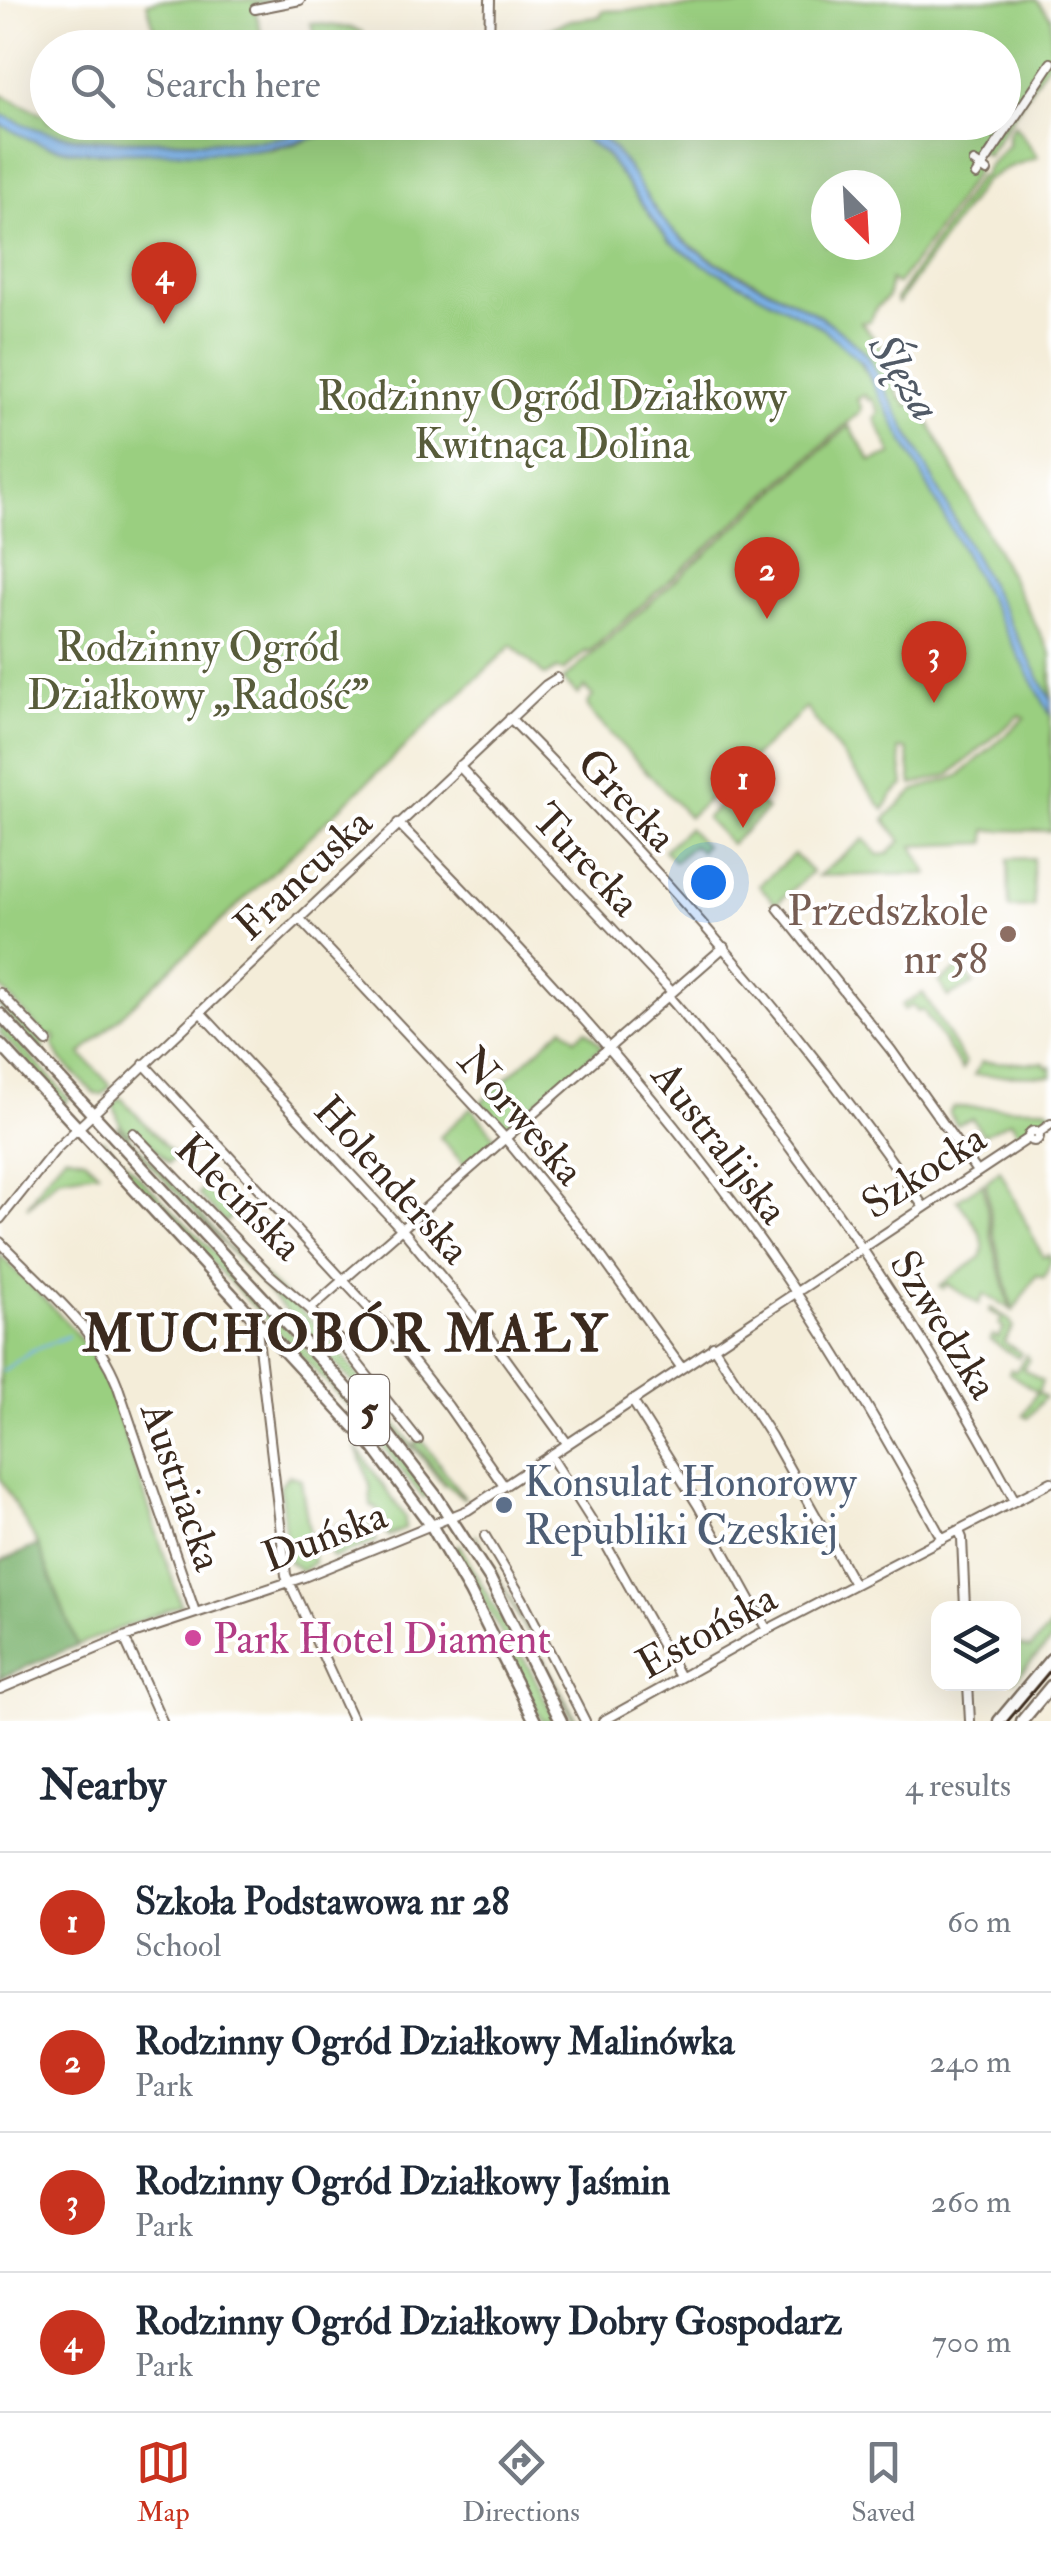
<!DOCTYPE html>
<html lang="en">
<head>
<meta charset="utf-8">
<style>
	body { margin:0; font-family:"IM FELL Double Pica",serif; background:#f2f2f3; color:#1f2937 }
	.controls { position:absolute; right:30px; bottom:30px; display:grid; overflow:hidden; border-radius:20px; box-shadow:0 10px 40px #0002 }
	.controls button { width:90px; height:90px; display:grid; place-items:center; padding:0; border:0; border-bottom:2px solid #e0e1e3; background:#fff; color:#1f2937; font:50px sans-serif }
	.compass { position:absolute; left:811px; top:170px; width:90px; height:90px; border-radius:50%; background:#fff; box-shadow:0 10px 40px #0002; rotate:156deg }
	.you { position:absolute; left:708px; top:882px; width:35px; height:35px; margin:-25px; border:8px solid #fff; border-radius:50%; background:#1a73e8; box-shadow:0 0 0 15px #1a73e833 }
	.badge { display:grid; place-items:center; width:65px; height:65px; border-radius:50%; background:#c8321e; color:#fff; font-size:32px; font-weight:700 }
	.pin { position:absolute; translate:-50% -82px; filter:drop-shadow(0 2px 5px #0008) }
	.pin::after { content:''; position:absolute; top:52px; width:35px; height:30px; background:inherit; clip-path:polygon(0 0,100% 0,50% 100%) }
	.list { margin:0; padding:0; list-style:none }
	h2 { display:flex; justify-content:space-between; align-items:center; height:130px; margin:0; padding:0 40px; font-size:42px }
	h2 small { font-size:32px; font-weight:400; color:#747a83 }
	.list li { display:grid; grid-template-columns:65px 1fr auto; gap:30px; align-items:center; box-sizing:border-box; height:140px; padding:0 40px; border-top:2px solid #e0e1e3 }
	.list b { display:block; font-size:38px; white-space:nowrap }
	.list p { margin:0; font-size:32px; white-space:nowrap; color:#747a83 }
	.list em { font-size:32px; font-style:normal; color:#747a83 }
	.icon { flex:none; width:55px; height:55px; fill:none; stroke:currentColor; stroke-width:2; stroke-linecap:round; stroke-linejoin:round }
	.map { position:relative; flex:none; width:1051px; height:1721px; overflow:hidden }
	.search { position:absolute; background:#fff; box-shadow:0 10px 40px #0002; left:30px; right:30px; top:30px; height:110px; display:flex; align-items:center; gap:25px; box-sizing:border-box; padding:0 35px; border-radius:55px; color:#747a83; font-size:38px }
	.sheet { height:690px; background:#fff }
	nav { display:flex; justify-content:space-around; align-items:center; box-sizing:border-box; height:140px; border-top:2px solid #e0e1e3; background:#fff; font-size:28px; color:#747a83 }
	nav a { display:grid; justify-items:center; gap:5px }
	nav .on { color:#c8321e }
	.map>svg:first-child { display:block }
	.green { fill:#9acf80; stroke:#6a7c4f; stroke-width:2.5; fill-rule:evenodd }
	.forest { fill:#7bb26e; stroke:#5b6e46; stroke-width:2.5 }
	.water { fill:#7bb4eb; stroke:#5b6f84; stroke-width:2.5 }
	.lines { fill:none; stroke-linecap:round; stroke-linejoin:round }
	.stream { stroke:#7bb4eb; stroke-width:2.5 }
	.minor-casing { stroke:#7c6e5f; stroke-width:12 }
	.major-casing { stroke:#7c6e5f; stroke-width:15 }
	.minor { stroke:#fff; stroke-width:8 }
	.major { stroke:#fff; stroke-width:10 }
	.tram { stroke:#3b2a1e; stroke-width:2.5 }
	.rail { stroke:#3b2a1e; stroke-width:2.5 }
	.education-dot { fill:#8d6e63; stroke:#fff; stroke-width:4 }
	.service-dot { fill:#5c6f8a; stroke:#fff; stroke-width:4 }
	.hotel-dot { fill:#d1479c; stroke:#fff; stroke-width:4 }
	.labels { text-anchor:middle; stroke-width:8; stroke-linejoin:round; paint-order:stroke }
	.shield { fill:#fff; stroke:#766a62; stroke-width:2.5 }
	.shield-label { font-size:40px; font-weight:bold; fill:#3b2a1e }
	.park-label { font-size:42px; fill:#585c3b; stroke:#fff }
	.street-label { font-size:42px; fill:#3b2a1e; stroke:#fff }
	.education-label { font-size:42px; fill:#785e54; stroke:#fff; text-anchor:end }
	.service-label { font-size:42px; fill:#4e5e75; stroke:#fff; text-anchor:start }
	.hotel-label { font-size:42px; fill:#b23c85; stroke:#fff; text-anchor:start }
	.water-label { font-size:45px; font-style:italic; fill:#515a66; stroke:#fff }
	.district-label { font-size:52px; font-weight:bold; letter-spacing:2.5px; fill:#3b2a1e; stroke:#fff }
</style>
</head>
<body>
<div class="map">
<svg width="1051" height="1721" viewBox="0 0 1051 1721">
	<rect width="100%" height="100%" fill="#fff"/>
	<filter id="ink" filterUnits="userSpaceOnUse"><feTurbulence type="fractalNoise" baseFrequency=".01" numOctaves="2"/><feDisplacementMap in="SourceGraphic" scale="20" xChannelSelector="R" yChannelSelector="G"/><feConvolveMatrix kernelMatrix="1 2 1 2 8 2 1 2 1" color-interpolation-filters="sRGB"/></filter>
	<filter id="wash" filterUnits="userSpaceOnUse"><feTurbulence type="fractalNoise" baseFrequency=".0048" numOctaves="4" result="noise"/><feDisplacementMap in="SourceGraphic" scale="40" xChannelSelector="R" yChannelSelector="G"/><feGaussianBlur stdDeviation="2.25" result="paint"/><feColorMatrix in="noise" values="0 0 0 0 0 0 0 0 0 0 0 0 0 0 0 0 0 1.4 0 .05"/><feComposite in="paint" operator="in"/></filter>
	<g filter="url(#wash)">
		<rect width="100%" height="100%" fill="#f4edd9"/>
		<!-- green -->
		<path class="green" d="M161,0H285L254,5L265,47L127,48L157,41L147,3Z
			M863,0H1036L1051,17V58L987,155L978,150L970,162L977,170C952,208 928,246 897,285L890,280L888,297L877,307L870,321L861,322L880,346L900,399L903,398L907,406L917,400L1051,654V700L867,356C817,298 738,284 680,237C654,216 640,183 620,157C608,143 593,133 579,123L1004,122V48H513V43L571,20L600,17L603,11ZM826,185H886V245H826Z
			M311,23L352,28L362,32L367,47H318Z
			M0,94L47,116L48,122L324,123L286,137L256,141H88L38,131L0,114Z
			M351,123H563L605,154L669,241L703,264L823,328L853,352L877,388L1051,716V831L986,830V843L913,846L928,874L818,876L864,839L879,855L888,854L901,841L885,820L888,815L915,790L959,776L1025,718L1020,715L949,775L912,785L907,749H899L904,785L892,795L884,810L806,708L689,817L593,715L587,704L593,696L584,687L578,695L563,680L849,426L871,461L892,454L875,419L879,411L872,399L868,400L865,395L857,399L861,407L860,412L588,653L586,651L563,671L557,669L545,676L512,645L81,1054L111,1086L102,1095L95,1094L61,1060L52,1043L56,1039L53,1035L48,1038L0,987V124L48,146L88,152L274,149L305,141Z
			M1014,124L1038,157L1007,168L984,181L898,303L896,299L979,176L983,177L987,167L1008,145V134Z
			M742,784L767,810L731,844L706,818Z
			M688,828L705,846L700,851L693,845L675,862L664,850Z
			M794,854L812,872L776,904L759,885Z
			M1033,858L1034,907L1009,908L1008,859Z
			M961,967L974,983L948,997L939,982Z
			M923,993L965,1063L962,1070L923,1010L918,1012L913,1005L904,1010L902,1005Z
			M0,997L43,1044V1054L0,1006Z
			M0,1022L69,1099L64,1104L0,1033Z
			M563,1027L575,1039L586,1030L602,1047L504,1129L481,1102Z
			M981,1062L1044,1063L1047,1068L1051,1066V1076L974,1075Z
			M121,1098L176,1157L169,1163L135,1129L129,1134L120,1124L113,1104Z
			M471,1107L497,1139L465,1166L440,1137Z
			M953,1107L1046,1108L1051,1111V1118L1019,1134L1011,1121L983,1135L972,1118L957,1125L949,1113Z
			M119,1127L194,1205L227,1247L240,1254L323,1331L444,1486L418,1452L407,1445L356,1386L116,1128Z
			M103,1140L213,1251L370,1417L430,1494L423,1498L357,1414L98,1144Z
			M65,1155L85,1159L98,1172L58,1178L27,1207L43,1181Z
			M1000,1170L1043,1257L1049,1255L1051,1261L1044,1278L1037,1275L1013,1311L993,1231L986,1182Z
			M983,1183L991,1235L1010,1309L984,1294L979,1304L947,1284L943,1289L939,1286L981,1257C990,1237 969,1217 957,1200Z
			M205,1188L232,1216L225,1223L198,1194Z
			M0,1255C39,1295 83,1331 107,1381L181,1605L77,1645L38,1545L0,1478Z
			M991,1308L1010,1321L1013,1327L1004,1342L1021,1353L1018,1358L990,1340L993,1335L998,1338L1004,1328L999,1324L1002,1319L989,1311Z
			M1026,1355L1029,1360L1023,1369L1042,1381L1038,1392L1045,1397L1028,1418L1023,1415L1037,1392L1009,1373L1011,1369L1016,1372Z
			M421,1439L465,1499L446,1484L415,1444Z
			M356,1446L405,1517V1529L389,1536L384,1531L385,1523L377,1508L371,1506L370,1485Z
			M288,1475L301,1479C304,1507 311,1534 314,1562L302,1571L288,1561L280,1486Z
			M350,1522L352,1528L371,1526L377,1541L333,1558L330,1554L337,1541L336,1525Z
			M475,1535L577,1721H574Z
			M459,1545L537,1682L555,1721H542L498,1627L453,1549Z
			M1051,1626V1641L1014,1680L1015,1644L1030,1649Z"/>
		<!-- forest -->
		<path class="forest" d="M38,1545L77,1645L0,1678V1562Z"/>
		<!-- water -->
		<path class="water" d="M0,114C64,145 106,141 175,141C206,141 237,143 268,140C299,136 320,122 351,123C283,155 222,152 149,152C116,152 81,155 49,146C32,142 16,132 0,124Z
			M563,123C618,122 639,199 674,232C730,285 814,295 867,356L1051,700V716L862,363L823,328L703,264L669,241L605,154Z"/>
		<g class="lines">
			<!-- stream -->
			<path class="stream" d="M3,1371L31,1351L68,1336"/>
		</g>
	</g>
	<g filter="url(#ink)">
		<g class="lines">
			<!-- minor casing -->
			<g class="minor-casing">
				<path id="minor" d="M255,9L300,0
					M489,48L490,0
					M974,162L987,171
					M976,175L1051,63
					M510,718C660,870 802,1029 923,1206
					M459,766L672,992
					M398,823C540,966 679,1117 791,1285C846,1367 895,1452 942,1539
					M778,908L891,1050L976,1170
					M299,918L505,1138L593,1245L681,1367
					M0,993L47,1042
					M668,996C802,1151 918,1320 1015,1501
					M200,1012L407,1235L485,1330L567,1443
					M144,1064L387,1328L448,1406L504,1486
					M1029 1136a5 5 0 1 1 10 0a5 5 0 1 1-10 0Z
					M133,1133L269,1274L310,1309L339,1340L418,1440
					M1038,1133L1051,1124
					M0,1219L56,1149L546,685L557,678
					M0,1242C42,1285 95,1327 117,1384L195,1612
					M310,1309L724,947
					M256,1321L286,1575L353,1721
					M713,1346L771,1436L854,1584
					M632,1400L698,1505L767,1630
					M550,1455L599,1532L680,1677
					M959,1531L962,1538L965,1608
					M485,1536L522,1598L585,1721
					M124,1637L162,1721
					M968,1684L970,1721
					M0,1689L124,1637L304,1577L468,1510L1029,1138
					M603,1721L757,1635L1051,1482"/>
			</g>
			<!-- major casing -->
			<g class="major-casing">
				<path id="major" d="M0,1014L382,1426L436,1496L490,1579L561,1721
					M0,1044L373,1447L431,1525L470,1592L535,1721
					M999,1721L1051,1659
					M1022,1721L1051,1686"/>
			</g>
			<!-- minor -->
			<use href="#minor" class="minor"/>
			<!-- major -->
			<use href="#major" class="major"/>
			<!-- tram -->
			<path class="tram" d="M1008,1721L1051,1670"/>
			<!-- rail -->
			<path class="rail" d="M1049,0L1051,3"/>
		</g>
	</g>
	<!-- markers -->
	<circle class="education-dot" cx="1008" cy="934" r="10"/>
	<circle class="service-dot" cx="504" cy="1505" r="10"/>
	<circle class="hotel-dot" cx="193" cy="1638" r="10"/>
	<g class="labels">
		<!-- shield labels -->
		<rect class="shield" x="349" y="1375" width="40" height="70" rx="8"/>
		<g class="shield-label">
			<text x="369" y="1424">5</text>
		</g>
		<!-- park labels -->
		<g class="park-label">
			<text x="552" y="410">Rodzinny Ogród Działkowy<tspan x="552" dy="48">Kwitnąca Dolina</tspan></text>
			<text x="198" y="661">Rodzinny Ogród<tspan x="198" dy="48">Działkowy „Radość”</tspan></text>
		</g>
		<!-- street labels -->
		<g class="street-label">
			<text transform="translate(628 799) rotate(47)" y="15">Grecka</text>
			<text transform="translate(587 859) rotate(47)" y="15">Turecka</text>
			<text transform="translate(302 873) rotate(-43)" y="15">Francuska</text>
			<text transform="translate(522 1115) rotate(49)" y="15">Norweska</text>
			<text transform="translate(721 1142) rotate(52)" y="15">Australijska</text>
			<text transform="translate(923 1170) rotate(-33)" y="15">Szkocka</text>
			<text transform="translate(393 1179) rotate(48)" y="15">Holenderska</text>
			<text transform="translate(240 1196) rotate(45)" y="15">Klecińska</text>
			<text transform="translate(945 1324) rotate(58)" y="15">Szwedzka</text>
			<text transform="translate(183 1486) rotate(71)" y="15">Austriacka</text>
			<text transform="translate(324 1535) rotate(-21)" y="15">Duńska</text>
			<text transform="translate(706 1630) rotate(-29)" y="15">Estońska</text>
		</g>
		<!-- education labels -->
		<g class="education-label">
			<text x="988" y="925">Przedszkole<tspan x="988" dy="48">nr 58</tspan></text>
		</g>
		<!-- service labels -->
		<g class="service-label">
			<text x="524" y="1496">Konsulat Honorowy<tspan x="524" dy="48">Republiki Czeskiej</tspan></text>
		</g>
		<!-- hotel labels -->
		<g class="hotel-label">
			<text x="213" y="1653">Park Hotel Diament</text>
		</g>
		<!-- water labels -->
		<g class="water-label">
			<text transform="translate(906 376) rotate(57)" y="16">Ślęza</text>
		</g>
		<!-- district labels -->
		<g class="district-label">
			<text x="346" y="1351">MUCHOBÓR MAŁY</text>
		</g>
	</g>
</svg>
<div class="controls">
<button><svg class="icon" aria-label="layers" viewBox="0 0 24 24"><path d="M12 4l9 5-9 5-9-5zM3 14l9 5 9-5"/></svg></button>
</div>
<svg class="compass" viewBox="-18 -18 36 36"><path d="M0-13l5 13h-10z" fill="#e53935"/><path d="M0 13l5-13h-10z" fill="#747a83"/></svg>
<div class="you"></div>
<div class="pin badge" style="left:743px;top:828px">1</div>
<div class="pin badge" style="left:767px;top:619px">2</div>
<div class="pin badge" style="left:934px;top:703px">3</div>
<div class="pin badge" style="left:164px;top:324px">4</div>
<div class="search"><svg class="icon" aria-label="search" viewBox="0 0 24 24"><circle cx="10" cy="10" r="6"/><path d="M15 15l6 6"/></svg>Search here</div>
</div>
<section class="sheet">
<h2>Nearby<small>4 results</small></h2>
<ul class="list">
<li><span class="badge">1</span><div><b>Szkoła Podstawowa nr 28</b><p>School</p></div><em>60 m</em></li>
<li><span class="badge">2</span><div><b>Rodzinny Ogród Działkowy Malinówka</b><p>Park</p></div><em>240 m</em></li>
<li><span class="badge">3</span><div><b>Rodzinny Ogród Działkowy Jaśmin</b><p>Park</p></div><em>260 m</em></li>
<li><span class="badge">4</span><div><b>Rodzinny Ogród Działkowy Dobry Gospodarz</b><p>Park</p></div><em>700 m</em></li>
</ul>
</section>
<nav>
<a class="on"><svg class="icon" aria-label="map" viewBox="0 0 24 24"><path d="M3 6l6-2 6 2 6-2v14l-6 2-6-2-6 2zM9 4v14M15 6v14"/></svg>Map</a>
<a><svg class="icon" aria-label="directions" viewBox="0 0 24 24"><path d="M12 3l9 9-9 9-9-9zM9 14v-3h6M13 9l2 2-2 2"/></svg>Directions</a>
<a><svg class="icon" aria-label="saved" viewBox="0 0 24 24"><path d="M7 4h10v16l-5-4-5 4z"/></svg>Saved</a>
</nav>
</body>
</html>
